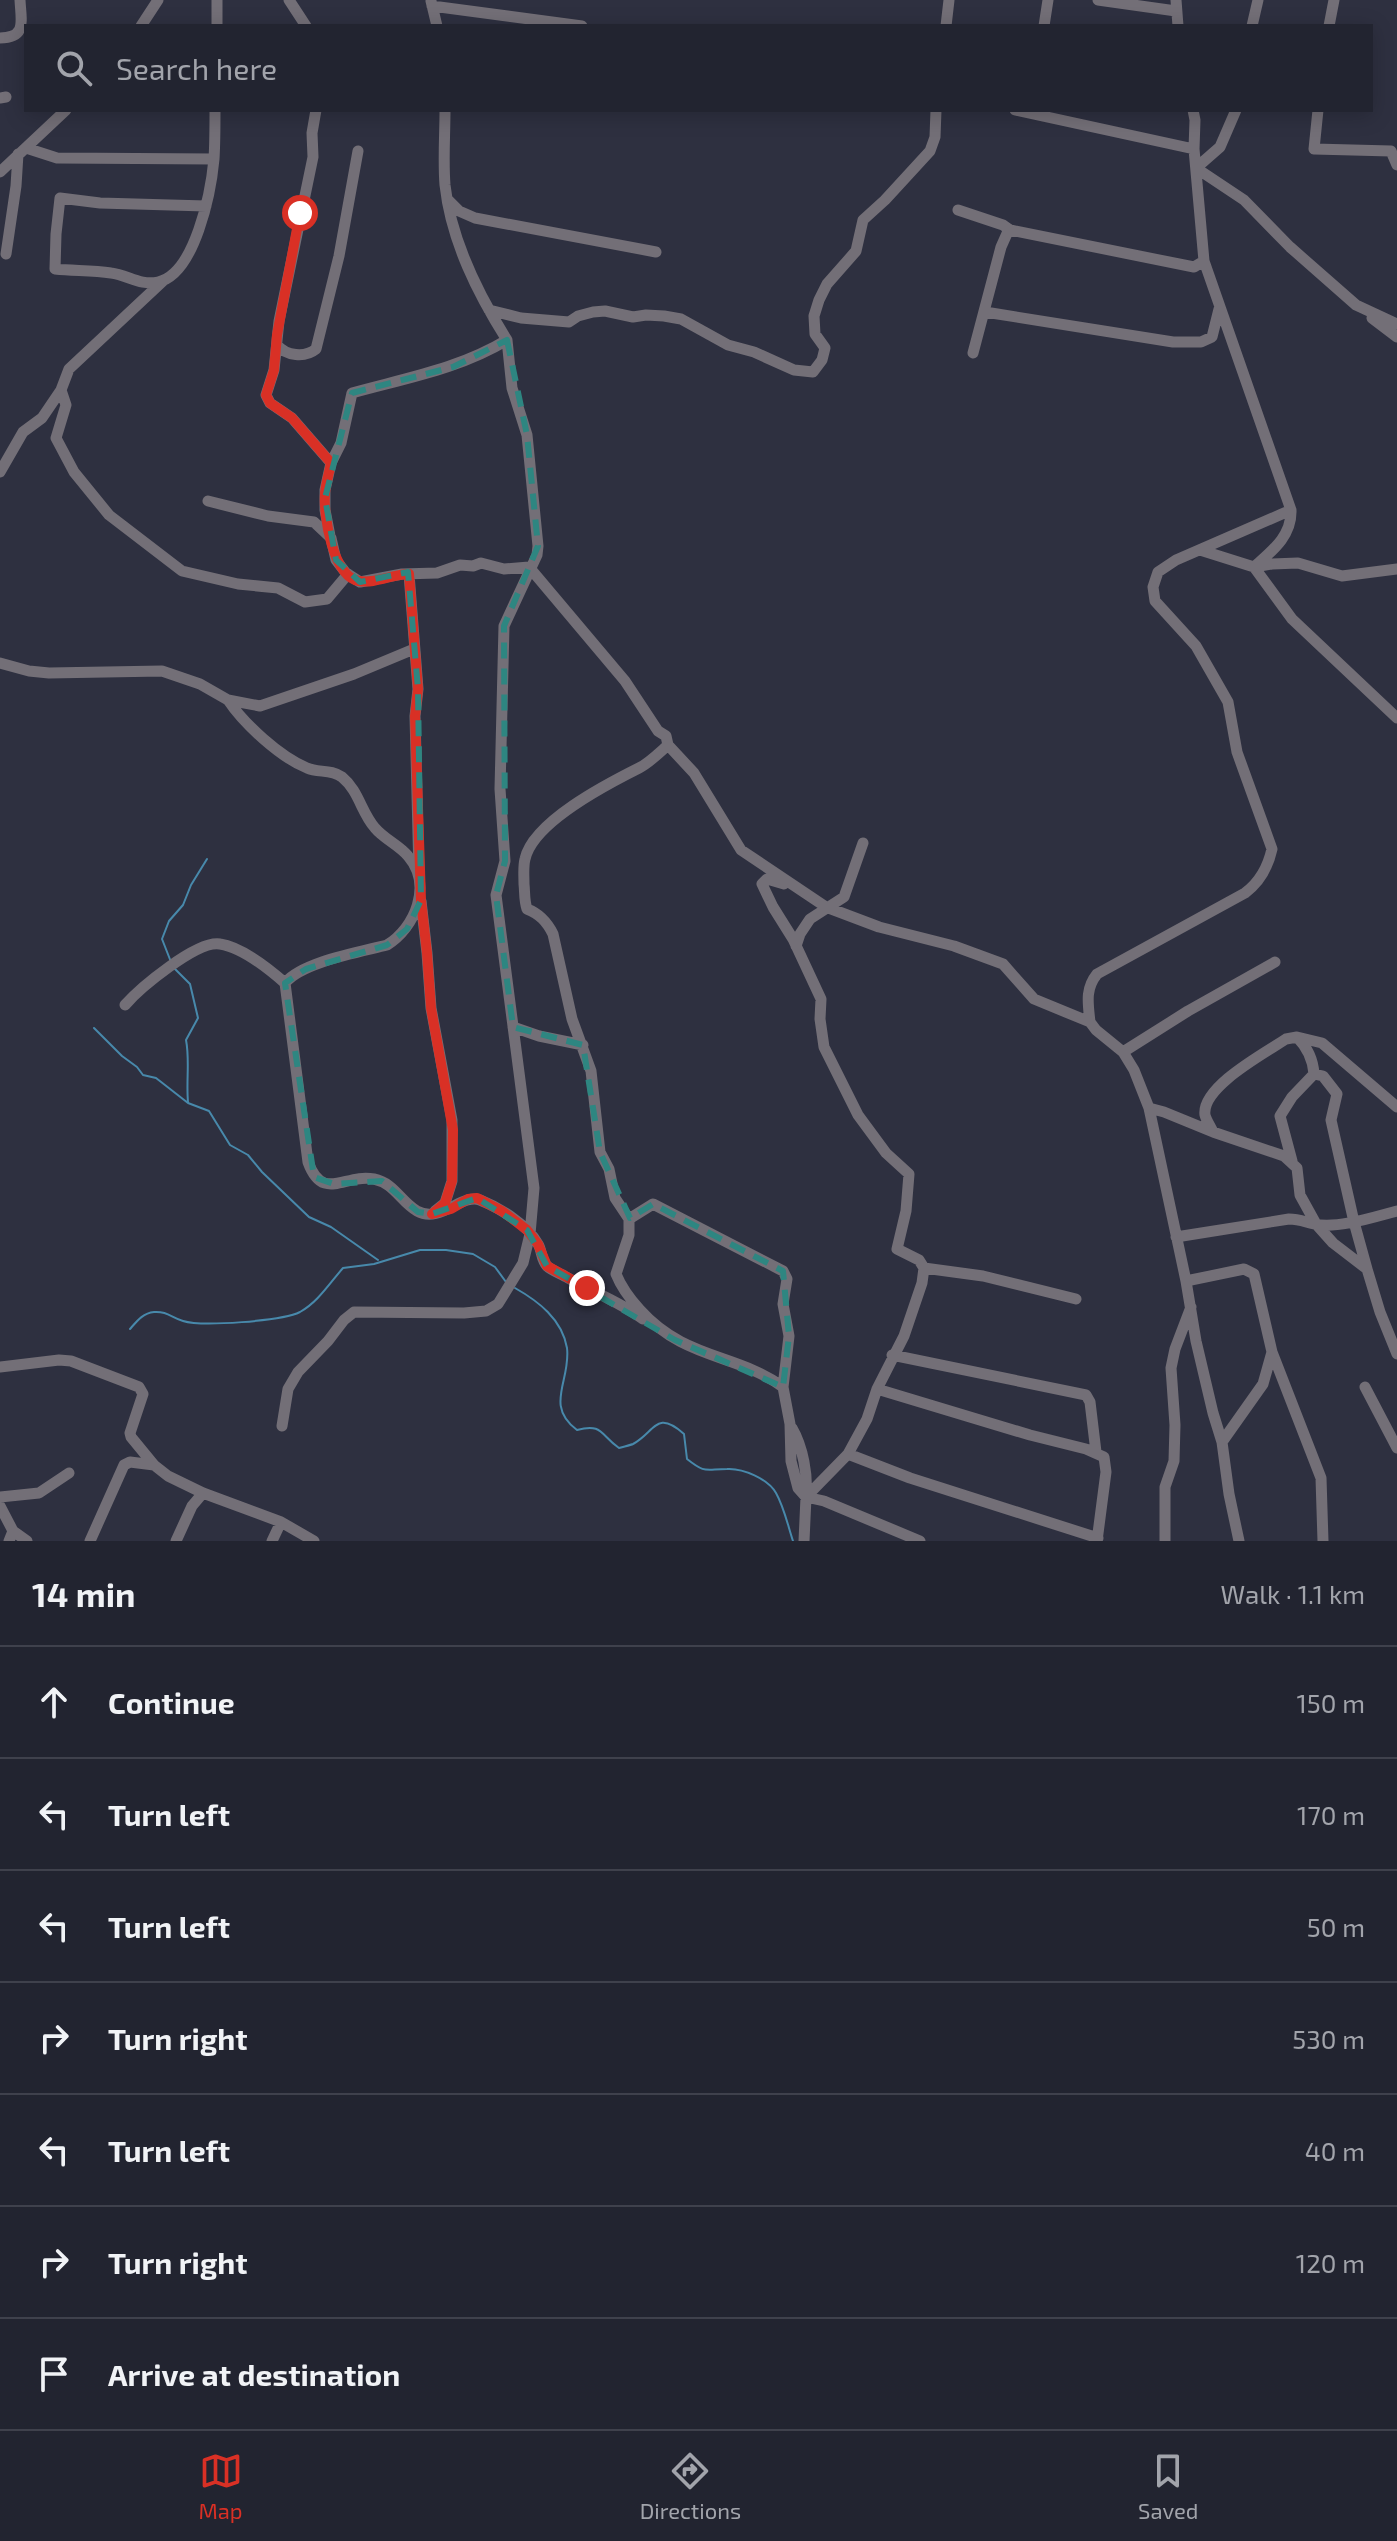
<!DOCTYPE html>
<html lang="en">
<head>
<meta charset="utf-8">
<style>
	body { margin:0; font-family:"Exo 2",sans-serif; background:#2e303c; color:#f1f3f6 }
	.stop { position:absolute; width:24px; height:24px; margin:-18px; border:6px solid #d93025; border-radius:50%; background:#fff }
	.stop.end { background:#d93025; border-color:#fff; box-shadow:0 2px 8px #0008 }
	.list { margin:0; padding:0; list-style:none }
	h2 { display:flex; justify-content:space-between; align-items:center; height:104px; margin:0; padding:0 32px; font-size:34px }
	h2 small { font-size:26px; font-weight:400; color:#a2a4ab }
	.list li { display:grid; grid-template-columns:52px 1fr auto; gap:24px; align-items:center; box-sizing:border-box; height:112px; padding:0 32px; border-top:2px solid #3f414c }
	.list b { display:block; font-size:30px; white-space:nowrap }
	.list em { font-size:26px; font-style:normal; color:#a2a4ab }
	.icon { flex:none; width:44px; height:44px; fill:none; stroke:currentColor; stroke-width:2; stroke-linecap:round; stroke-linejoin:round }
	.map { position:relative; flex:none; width:1397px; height:1541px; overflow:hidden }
	.search { position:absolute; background:#222430; box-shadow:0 4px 20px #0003; left:24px; right:24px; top:24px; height:88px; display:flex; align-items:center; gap:20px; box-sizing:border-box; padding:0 28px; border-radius:0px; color:#a2a4ab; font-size:30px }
	.sheet { height:888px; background:#222430 }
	nav { display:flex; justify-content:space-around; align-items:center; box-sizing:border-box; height:112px; border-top:2px solid #3f414c; background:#222430; font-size:22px; color:#a2a4ab }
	nav a { display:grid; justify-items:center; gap:4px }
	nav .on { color:#d93025 }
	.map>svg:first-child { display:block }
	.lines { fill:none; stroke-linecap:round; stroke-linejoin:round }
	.stream { stroke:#4889ab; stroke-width:2 }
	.minor { stroke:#736f77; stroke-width:11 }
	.route { stroke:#d93025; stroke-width:10 }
	.marked { fill:none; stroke:#2e8681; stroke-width:6; stroke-dasharray:16 10; stroke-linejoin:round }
</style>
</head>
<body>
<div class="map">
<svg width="1397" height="1541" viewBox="0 0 1397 1541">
	<rect width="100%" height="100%" fill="#2e3040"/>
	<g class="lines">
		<!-- stream -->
		<path class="stream" d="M171,962L162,939L169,921L183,905L191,885L207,859
			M174,968L190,984L198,1018L186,1040C190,1060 186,1081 188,1102
			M94,1028L122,1056L137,1067L143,1075L156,1078L188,1103L209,1111L230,1145L248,1155L262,1172L309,1217L331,1227L378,1260
			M515,1288C538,1301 562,1319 567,1348C571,1381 544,1405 577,1430C603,1423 600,1435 619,1448C622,1447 631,1445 633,1444C655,1432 656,1409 684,1434L687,1459C706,1474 705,1469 727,1469C743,1468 768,1479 776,1493C784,1507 788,1526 793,1541
			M130,1329C137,1321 143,1313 154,1312C167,1311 172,1318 183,1321C202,1327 282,1321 300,1312C318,1302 329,1284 343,1268L374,1264L420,1250H446L473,1254L495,1267L506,1282"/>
		<!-- minor -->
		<path class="minor" d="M289,0L306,26
			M1098,0L1176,11
			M1176,0L1178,26
			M431,1L437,26
			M432,6L582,26
			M141,26L158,0
			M217,26V0
			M946,26L949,0
			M1044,26L1048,0
			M1252,26L1258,0
			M1329,26L1334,0
			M0,38C27,38 21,21 20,0
			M0,98L6,97
			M316,110L312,133L313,157L279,321L274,370L266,395L270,403L292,418L331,463
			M1015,110L1194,149
			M1193,110L1195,120L1194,149L1204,261L1291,510C1292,536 1272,551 1254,567L1200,550
			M1236,110L1220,147L1196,168L1244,200L1290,247L1356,305L1397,324
			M1318,110L1314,149L1391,151L1397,165
			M26,148L57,158L214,159
			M0,172L66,110
			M448,200L459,211L475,218L656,252
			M206,206L100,203L60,198L56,234L55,269C74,271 92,270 111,273C128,275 140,286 158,282C195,274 211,192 214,159C215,143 215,126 215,110
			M958,210L1003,225L1010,230L1194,267L1204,261
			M6,254L16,186L18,154
			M163,281L69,369L61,390L66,405L56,438L74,472L109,515L182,571L238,584L278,588L305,602L327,599L348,574
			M489,310L521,318L569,322L578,316L593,312L605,311L633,317L646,315L664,316L681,319L728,345L754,352L794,370L813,372L822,360L825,348L815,334L814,316L819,300L827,284L856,251L863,220L885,200L930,151L935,137L936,110
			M985,312L1173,342H1201L1212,337L1219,309
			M1372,318L1397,337
			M277,345C286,356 305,358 316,349L339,256L358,151
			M973,353L1001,247L1009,229
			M0,472L23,432L42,418L61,390
			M208,501L268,516L314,522L331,538L336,560L346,573L360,582L402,574L437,573L460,565L473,566L481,563L504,569L529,567L625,681L658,731L666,736L668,745L694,773L741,850L826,907L879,927L954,946L1003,964L1034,999L1090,1022L1096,1030L1123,1052L1134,1070L1149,1108L1164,1112L1213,1132L1284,1156L1297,1168L1300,1195L1316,1224L1333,1243L1367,1269L1380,1312L1397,1354
			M330,536L325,510V490L331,463L341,443L352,393C406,378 459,369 507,340C478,294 451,241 445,185C443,160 445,135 445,110
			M1397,569L1342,576L1298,563L1272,564L1254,567L1292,619L1397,718
			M409,574L418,689L415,716L419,873
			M0,663L29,671L49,673L162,671L200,684L228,700L260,706L354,674L414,649
			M228,700C244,724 280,757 307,768C318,773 331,769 342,777C359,791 361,812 375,828C384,839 399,845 408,856C433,885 415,928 387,945C360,952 302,962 285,983L308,1162C323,1203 345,1173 374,1179C394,1183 401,1202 417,1211C440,1224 462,1193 480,1200C500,1208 528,1225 538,1244C542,1250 541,1260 547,1266C552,1271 562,1274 568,1278C593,1292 620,1302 643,1319
			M668,745C659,753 649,763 639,768C607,784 533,822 525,859C523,867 524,876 524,884C525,893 524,900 527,909C540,914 547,922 553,934L572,1019L591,1071L600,1152L609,1169L615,1198L629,1219V1235L616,1274C622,1289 630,1299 640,1310C685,1360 736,1353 783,1387L790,1424L791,1461L798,1488L806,1497L824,1501L920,1541
			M784,884L767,879L762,884L773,907L793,939L821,999L820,1019L824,1047L858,1115L886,1153L909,1174L906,1211L897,1249L919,1260L924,1268L922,1283L904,1336L877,1389L867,1419L848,1454L806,1497L804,1541
			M421,901L427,953L431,1008L452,1120V1181L445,1203L435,1211
			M796,946L800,934L810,919L844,897L863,843
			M125,1005C140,988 197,940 220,944C241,947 269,969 285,983
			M1090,1022C1088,1003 1085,989 1097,974L1245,893C1260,882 1268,867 1272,849L1237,752L1228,702L1196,646L1155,601L1153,587L1158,572L1176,560L1291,510
			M513,1027L539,1036L583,1045
			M1123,1052L1188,1011L1275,962
			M1314,1074L1323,1076L1337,1094L1331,1120L1354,1222L1367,1269
			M1149,1108L1186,1281L1196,1341L1213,1413L1222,1442L1229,1494L1239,1541
			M1213,1132C1211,1127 1206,1120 1205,1115C1201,1087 1265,1053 1286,1039L1297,1037L1322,1043L1397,1107
			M1292,1161L1280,1116L1292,1097L1314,1074C1313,1059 1308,1048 1297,1037
			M629,1219L653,1204L783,1271L787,1279L783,1304L789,1336L783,1387
			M1176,1237L1289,1219C1299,1219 1305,1222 1314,1224C1338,1229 1374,1217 1397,1211
			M924,1268L983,1276L1076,1299
			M1186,1281L1244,1269L1254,1274L1272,1352L1321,1478L1323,1541
			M892,1355L1086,1395L1090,1402L1096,1452
			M0,1367L59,1360L71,1361L139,1387L143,1394L130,1433L131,1437L154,1465L168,1476L203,1493L281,1522L314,1541
			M1365,1387L1397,1448
			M877,1389L1030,1435L1086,1449L1104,1457L1106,1472L1097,1541
			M282,1426L288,1389L298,1372L328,1341L344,1320L354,1312L464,1313L486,1311L498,1304L523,1263L530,1234L534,1188L496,895L505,861L500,789L504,626L537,555L538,546L527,435L512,388L507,340
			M792,1428C803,1447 808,1475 806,1497
			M1222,1442L1263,1384L1272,1352
			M848,1454L910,1478L1098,1538
			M0,1497L39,1493L69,1473
			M0,1506L13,1531L9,1541
			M13,1531L27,1541
			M90,1541L124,1465L130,1462L154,1465
			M176,1541L192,1506L203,1493
			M272,1541L281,1522
			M1165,1541V1487L1174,1461L1175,1425L1171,1368L1175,1349L1191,1307"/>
	</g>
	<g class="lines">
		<!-- route -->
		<path class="route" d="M300,213L277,335L274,370L266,395L270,403L292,418L331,463C329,473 326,483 325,493C323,515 333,577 359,581C375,584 393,574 409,574L418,689L415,716L421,900L427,953L431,1008L453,1130L452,1181L445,1203L432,1214L451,1209L468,1199L477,1198L502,1211L527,1230L538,1244L547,1266L587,1288"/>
	</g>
	<!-- marked area -->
	<path class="marked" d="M507,340L527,435L538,546L504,626L505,861L496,895L513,1027L583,1045L600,1152L630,1218L653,1204L783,1271L789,1336L783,1387L675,1340L547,1266L527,1230L477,1198L432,1214L418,1212L382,1181L334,1184L314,1177L285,983L306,969L387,945L407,929L421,900L418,689L408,572L360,582L336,560L325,498L352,393L453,367Z"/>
</svg>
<div class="stop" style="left:300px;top:213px"></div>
<div class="stop end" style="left:587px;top:1288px"></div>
<div class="search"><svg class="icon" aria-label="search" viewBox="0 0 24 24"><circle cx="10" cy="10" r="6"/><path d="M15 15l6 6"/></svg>Search here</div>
</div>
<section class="sheet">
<h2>14 min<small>Walk · 1.1 km</small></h2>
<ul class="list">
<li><svg class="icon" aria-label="ahead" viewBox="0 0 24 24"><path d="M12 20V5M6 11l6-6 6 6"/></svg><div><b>Continue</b></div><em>150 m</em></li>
<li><svg class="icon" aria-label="left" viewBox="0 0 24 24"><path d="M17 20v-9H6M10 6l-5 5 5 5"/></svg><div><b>Turn left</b></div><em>170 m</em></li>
<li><svg class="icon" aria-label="left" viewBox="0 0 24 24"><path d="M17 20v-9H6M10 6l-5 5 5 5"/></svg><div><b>Turn left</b></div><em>50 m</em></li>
<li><svg class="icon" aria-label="right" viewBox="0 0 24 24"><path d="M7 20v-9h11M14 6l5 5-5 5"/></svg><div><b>Turn right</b></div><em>530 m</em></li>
<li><svg class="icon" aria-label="left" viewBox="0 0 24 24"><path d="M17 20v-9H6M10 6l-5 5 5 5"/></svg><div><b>Turn left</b></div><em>40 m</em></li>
<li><svg class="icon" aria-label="right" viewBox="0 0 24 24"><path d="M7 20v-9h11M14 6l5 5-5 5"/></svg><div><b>Turn right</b></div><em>120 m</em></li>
<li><svg class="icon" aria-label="arrive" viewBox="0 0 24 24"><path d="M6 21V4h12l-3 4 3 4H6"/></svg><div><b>Arrive at destination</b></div></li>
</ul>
</section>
<nav>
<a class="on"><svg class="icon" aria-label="map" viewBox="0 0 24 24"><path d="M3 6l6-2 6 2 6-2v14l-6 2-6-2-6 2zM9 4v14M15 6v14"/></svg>Map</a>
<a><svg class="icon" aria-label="directions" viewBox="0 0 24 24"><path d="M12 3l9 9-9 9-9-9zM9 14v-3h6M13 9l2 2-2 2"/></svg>Directions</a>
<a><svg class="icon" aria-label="saved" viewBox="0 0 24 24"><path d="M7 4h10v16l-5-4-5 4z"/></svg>Saved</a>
</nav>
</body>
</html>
